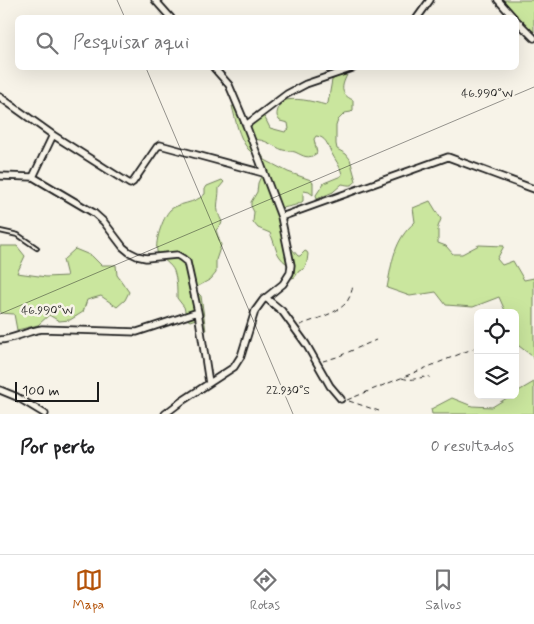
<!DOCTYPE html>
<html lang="pt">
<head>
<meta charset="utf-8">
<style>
	body { margin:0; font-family:Mynerve,sans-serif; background:#f2f2f2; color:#202124 }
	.controls { position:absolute; right:15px; bottom:15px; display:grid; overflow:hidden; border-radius:8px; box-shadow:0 5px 20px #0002 }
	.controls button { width:45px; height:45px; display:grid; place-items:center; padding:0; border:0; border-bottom:1px solid #e0e0e0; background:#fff; color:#202124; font:25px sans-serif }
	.scale { position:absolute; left:15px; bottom:12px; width:84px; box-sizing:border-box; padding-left:5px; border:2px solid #1c1c1c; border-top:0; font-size:14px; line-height:18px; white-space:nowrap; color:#1c1c1c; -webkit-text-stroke:4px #f7f3e8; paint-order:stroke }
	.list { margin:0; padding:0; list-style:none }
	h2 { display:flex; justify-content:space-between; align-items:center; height:65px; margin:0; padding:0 20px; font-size:21px }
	h2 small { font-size:16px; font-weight:400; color:#757577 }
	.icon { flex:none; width:28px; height:28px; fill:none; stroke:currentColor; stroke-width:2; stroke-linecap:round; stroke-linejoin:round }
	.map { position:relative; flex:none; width:534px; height:414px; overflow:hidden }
	.search { position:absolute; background:#fff; box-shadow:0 5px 20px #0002; left:15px; right:15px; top:15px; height:55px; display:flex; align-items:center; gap:12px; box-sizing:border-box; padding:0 18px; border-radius:8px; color:#757577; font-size:19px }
	.sheet { height:140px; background:#fff }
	nav { display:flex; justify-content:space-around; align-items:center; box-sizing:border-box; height:70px; border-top:1px solid #e0e0e0; background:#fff; font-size:14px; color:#757577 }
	nav a { display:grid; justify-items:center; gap:2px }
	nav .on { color:#b45309 }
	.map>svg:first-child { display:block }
	.green { fill:#cae69e; stroke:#73815d }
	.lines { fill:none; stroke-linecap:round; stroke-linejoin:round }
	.service-casing { stroke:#1c1c1c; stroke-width:6 }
	.minor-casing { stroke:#1c1c1c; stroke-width:9 }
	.path { stroke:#1c1c1c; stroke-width:1; stroke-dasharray:5 4; stroke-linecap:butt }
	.service { stroke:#f7f3e8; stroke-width:2.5 }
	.minor { stroke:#f7f3e8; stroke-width:5.5 }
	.ticks { fill:none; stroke:#1c1c1c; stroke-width:1; stroke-opacity:0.45 }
	.ticks-label { font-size:12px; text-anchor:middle; fill:#1c1c1c; stroke:#f7f3e8; stroke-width:5; stroke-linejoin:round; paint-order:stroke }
</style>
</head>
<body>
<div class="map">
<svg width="534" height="414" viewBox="0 0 534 414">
	<rect width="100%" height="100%" fill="#f7f3e8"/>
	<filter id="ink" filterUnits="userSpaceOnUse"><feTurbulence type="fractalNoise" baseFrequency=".02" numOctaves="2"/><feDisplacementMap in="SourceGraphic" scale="10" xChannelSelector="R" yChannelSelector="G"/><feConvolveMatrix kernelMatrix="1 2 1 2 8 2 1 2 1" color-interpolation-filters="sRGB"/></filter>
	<g filter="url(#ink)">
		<!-- green -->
		<path class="green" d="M498,0H534V38Z
			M347,75C341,87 340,94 353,100V110L351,112L345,113L338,120L336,126V144L337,149L346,154L350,159L356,181C352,187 348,185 342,184L333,192L317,199L316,195L324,183L341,176L342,174C340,165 335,160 331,152C327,144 326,137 316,136L314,139L317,153C308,160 304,156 295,152C292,151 287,151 283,150C274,147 264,138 254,140V143L265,160L288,172L311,180L313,183V195L309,192L304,191L303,194V201C296,207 286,206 277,210C280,229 285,242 298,256H300L305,251L307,252L308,254C307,262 307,269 299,271L295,277L292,278L288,274L287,264C274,254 277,247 270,233L258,228L253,222L254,212L251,206V202L257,192L258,183L263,172L257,166C258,154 254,156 248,149C238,136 236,121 232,106L236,107L250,122L261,114L265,118L270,128L285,132L289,129L288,123L280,121C273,114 280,108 281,101C296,97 311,101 326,105L328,103L332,80L337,77Z
			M222,180L224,182L219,188C219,204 214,206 222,222L221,225L216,230L221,245L216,260V273L211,279L195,288L194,295L198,293L201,296L206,331L199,320L196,319L190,321L187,319L184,307L177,298C177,289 177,280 174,271C171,264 163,260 158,254C153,245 163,217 170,210C177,203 195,204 205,194V189L207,186Z
			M430,201L441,219L438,227V243L446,246L453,254H462L479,245L504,246L497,259L502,265L513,261L524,280L534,278V361L532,356L515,343V313H506L499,297L473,307L446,305L436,292L410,296L387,288C392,262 394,240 415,222L413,208Z
			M0,246H17L25,256L17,273L46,277L67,276L63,260L75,249L92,256L101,265H116L117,275L129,292L125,300L117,307L101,296L87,300L83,312L70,320L59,321L49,315L38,325L17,330L14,314L0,313Z
			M534,382V414H432L431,409L452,398L472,406L492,407L512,395H515V393Z"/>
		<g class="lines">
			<!-- service casing -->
			<g class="service-casing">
				<path id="service" d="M0,231L18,235L37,248"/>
			</g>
			<!-- minor casing -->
			<g class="minor-casing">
				<path id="minor" d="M155,0L171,18
					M498,0L514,18
					M417,18L430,0
					M516,20L534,38
					M0,97L53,135L33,177
					M246,125L287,94L306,84L353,68
					M53,135L130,184L133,182L157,147L160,145L263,173
					M0,176L33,177L94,213L104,222L123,247L129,252L137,256L146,258L177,255L182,258L187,262L198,312L209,383
					M281,217L448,157L534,189
					M266,298L282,311L306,344L330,386L341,399
					M0,340C14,339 27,331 42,329L137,332L198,312
					M0,390L17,397L45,414
					M165,414L182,401L234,367L241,356L255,311L263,300L283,284L290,273L291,265L281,217L246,125L229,85L214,68"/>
			</g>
			<!-- path -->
			<path class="path" d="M300,325C313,320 336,314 346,303C350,298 352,291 353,285
				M323,361L337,357L376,340
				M402,378C413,382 420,376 430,377
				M347,400L477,347
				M349,401L379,411"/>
			<!-- service -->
			<use href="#service" class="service"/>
			<!-- minor -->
			<use href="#minor" class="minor"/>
		</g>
	</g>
	<!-- ticks -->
	<path class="ticks" d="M117,0L125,18M146,68L293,414M0,314L534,87"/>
	<g class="ticks-label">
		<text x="487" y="97">46.990°W</text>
		<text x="47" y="314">46.990°W</text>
		<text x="288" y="394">22.930°S</text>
	</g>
</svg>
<div class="controls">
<button><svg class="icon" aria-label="locate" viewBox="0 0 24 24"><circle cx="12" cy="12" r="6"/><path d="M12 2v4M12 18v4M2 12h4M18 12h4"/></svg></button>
<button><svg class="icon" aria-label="layers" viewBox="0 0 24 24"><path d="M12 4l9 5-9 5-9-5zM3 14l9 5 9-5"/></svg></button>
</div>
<div class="scale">100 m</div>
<div class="search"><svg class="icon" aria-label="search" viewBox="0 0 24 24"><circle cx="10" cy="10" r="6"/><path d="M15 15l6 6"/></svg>Pesquisar aqui</div>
</div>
<section class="sheet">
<h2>Por perto<small>0 resultados</small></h2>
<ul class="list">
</ul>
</section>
<nav>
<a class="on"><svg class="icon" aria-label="map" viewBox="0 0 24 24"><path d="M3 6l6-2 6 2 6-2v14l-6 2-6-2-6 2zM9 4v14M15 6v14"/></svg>Mapa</a>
<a><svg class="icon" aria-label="directions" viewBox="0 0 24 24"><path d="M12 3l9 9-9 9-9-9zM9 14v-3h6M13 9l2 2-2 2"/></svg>Rotas</a>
<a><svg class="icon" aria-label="saved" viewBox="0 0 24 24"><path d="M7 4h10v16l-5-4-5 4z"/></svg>Salvos</a>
</nav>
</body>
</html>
